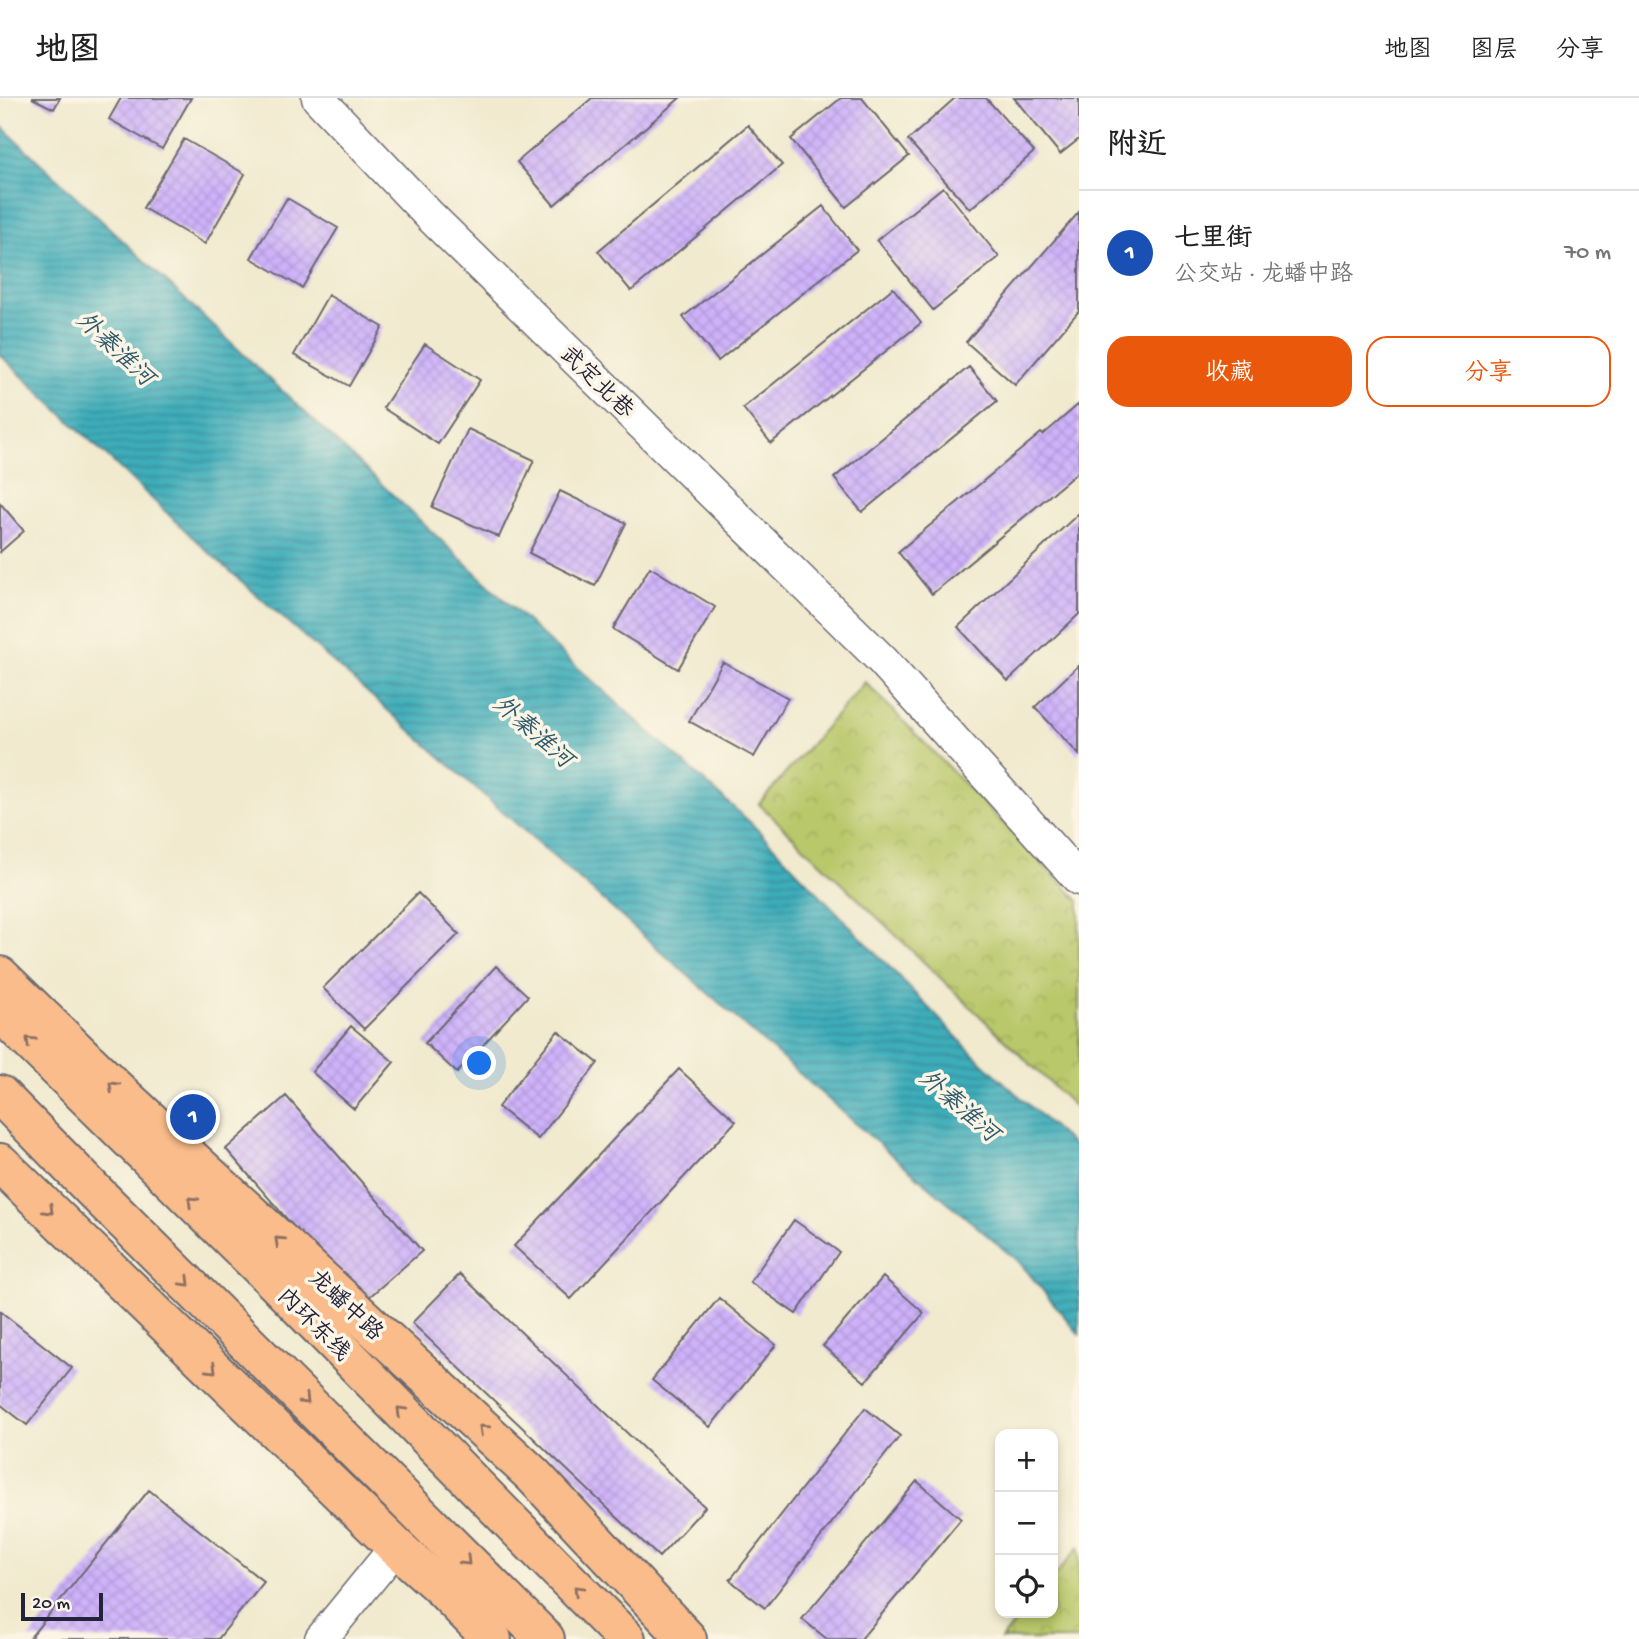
<!DOCTYPE html>
<html lang="zh">
<head>
<meta charset="utf-8">
<style>
	body { margin:0; font-family:"Gochi Hand","LXGW WenKai TC",sans-serif; background:#f2f2f2; color:#222 }
	.controls { position:absolute; right:21px; bottom:21px; display:grid; overflow:hidden; border-radius:14px; box-shadow:0 4px 10px #0003 }
	.controls button { width:63px; height:63px; display:grid; place-items:center; padding:0; border:0; border-bottom:2px solid #e0e0e0; background:#fff; color:#222; font:35px sans-serif }
	.scale { position:absolute; left:21px; bottom:18px; width:82px; box-sizing:border-box; padding-left:7px; border:4px solid #22223b; border-top:0; font-size:19px; line-height:24px; white-space:nowrap; color:#22223b; -webkit-text-stroke:5px #fcf5e5; paint-order:stroke }
	.you { position:absolute; left:480px; top:966px; width:24px; height:24px; margin:-18px; border:5px solid #fff; border-radius:50%; background:#1a73e8; box-shadow:0 0 0 10px #1a73e833 }
	.badge { display:grid; place-items:center; width:46px; height:46px; border-radius:50%; background:#ea580c; color:#fff; font-size:23px; font-weight:700 }
	.pin { position:absolute; translate:-50% -50%; border:4px solid #fff; box-shadow:0 2px 7px #0006 }
	.list { margin:0; padding:0; list-style:none }
	h2 { display:flex; justify-content:space-between; align-items:center; height:91px; margin:0; padding:0 28px; font-size:30px }
	h2 small { font-size:23px; font-weight:400; color:#767676 }
	.list li { display:grid; grid-template-columns:46px 1fr auto; gap:21px; align-items:center; box-sizing:border-box; height:126px; padding:0 28px; border-top:2px solid #e0e0e0 }
	.list b { display:block; font-size:26px; white-space:nowrap }
	.list p { margin:0; font-size:23px; white-space:nowrap; color:#767676 }
	.list em { font-size:23px; font-style:normal; color:#767676 }
	.actions { display:flex; gap:14px; padding:21px 28px }
	.actions a { flex:1; padding:16px 0; border:2px solid #ea580c; border-radius:21px; text-align:center; font-size:24px; color:#ea580c }
	.actions .main { background:#ea580c; color:#fff }
	.icon { flex:none; width:38px; height:38px; fill:none; stroke:currentColor; stroke-width:2; stroke-linecap:round; stroke-linejoin:round }
	.map { position:relative; flex:none; width:1079px; height:1541px; overflow:hidden }
	header { display:flex; align-items:center; gap:42px; box-sizing:border-box; height:98px; padding:0 35px; background:#fff; border-bottom:2px solid #e0e0e0 }
	header strong { font-size:33px }
	nav { display:flex; gap:38px; margin-inline-start:auto; font-size:24px }
	main { display:flex }
	aside { flex:1; background:#fff }
	.map>svg:first-child { display:block }
	.park { fill:url(#park-crowns); stroke:#6e7552; stroke-width:2 }
	.water { fill:url(#water-rules); stroke:#30687a; stroke-width:2 }
	.building { fill:url(#building-cross-hatch) }
	.lines { fill:none; stroke-linecap:round; stroke-linejoin:round }
	.minor-casing { stroke:#6a686f; stroke-width:35 }
	.major-casing { stroke:#6a686f; stroke-width:42 }
	.highway-casing { stroke:#6a686f; stroke-width:42 }
	.minor { stroke:#fff; stroke-width:32 }
	.major { stroke:#f9bc8a; stroke-width:38 }
	.highway { stroke:#f9bc8a; stroke-width:38 }
	.oneway { stroke:#8e6f62 }
	.labels { text-anchor:middle; stroke-width:7; stroke-linejoin:round; paint-order:stroke }
	.street-label { font-size:23px; fill:#22223b; stroke:#fcf5e5 }
	.water-label { font-size:24px; font-style:italic; fill:#2d5a6d; stroke:#fcf5e5 }
</style>
</head>
<body>
<header>
<strong>地图</strong>
<nav><a>地图</a><a>图层</a><a>分享</a></nav>
</header>
<main>
<div class="map">
<svg width="1079" height="1541" viewBox="0 0 1079 1541">
	<defs>
		<pattern id="park-crowns" width="20" height="18" patternUnits="userSpaceOnUse" patternTransform="scale(1.75)"><rect width="20" height="18" fill="#b9c86a"/><path d="M2 6a3 3 0 1 1 6 0M12 15a3 3 0 1 1 6 0" fill="none" stroke="#9fac5d"/></pattern>
		<pattern id="water-rules" width="6" height="5" patternUnits="userSpaceOnUse" patternTransform="scale(1.75)"><rect width="6" height="5" fill="#3dadb9"/><path d="M0 2.5h6" fill="none" stroke="#338c98"/></pattern>
		<pattern id="building-cross-hatch" width="8" height="8" patternUnits="userSpaceOnUse" patternTransform="scale(1.75)"><rect width="8" height="8" fill="#ceb2fa"/><path d="M0 0l8 8M0 8l8-8" fill="none" stroke="#b199d7"/></pattern>
	</defs>
	<rect width="100%" height="100%" fill="#fcf5e5"/>
	<filter id="ink" filterUnits="userSpaceOnUse"><feTurbulence type="fractalNoise" baseFrequency=".0143" numOctaves="2"/><feDisplacementMap in="SourceGraphic" scale="14" xChannelSelector="R" yChannelSelector="G"/><feConvolveMatrix kernelMatrix="1 2 1 2 8 2 1 2 1" color-interpolation-filters="sRGB"/></filter>
	<filter id="wash" filterUnits="userSpaceOnUse"><feTurbulence type="fractalNoise" baseFrequency=".00686" numOctaves="4" result="noise"/><feDisplacementMap in="SourceGraphic" scale="28" xChannelSelector="R" yChannelSelector="G"/><feGaussianBlur stdDeviation="1.57" result="paint"/><feColorMatrix in="noise" values="0 0 0 0 0 0 0 0 0 0 0 0 0 0 0 0 0 1.4 0 .05"/><feComposite in="paint" operator="in"/></filter>
	<g filter="url(#wash)">
		<rect width="100%" height="100%" fill="#f1eacf"/>
		<!-- park -->
		<path class="park" d="M865,584L1079,803V1013L759,706Z
			M1079,1449V1541H1001L1024,1515H1053V1480Z"/>
		<!-- water -->
		<path class="water" d="M0,27L547,542L752,726L973,956L1079,1053V1236L1020,1165L880,1047L205,451L0,257Z"/>
		<g id="blocks">
			<!-- building -->
			<path class="building" d="M32,0H60L54,11Z
				M121,0H191L162,51L109,21Z
				M592,0H680L554,107L517,64Z
				M841,0H862L909,58L846,109L791,41Z
				M955,0H986L1034,54L970,111L908,42Z
				M1014,0H1079V41L1060,56Z
				M748,27L782,67L631,193L598,153Z
				M184,41L245,76L205,146L143,110Z
				M943,89L999,159L933,212L877,142Z
				M287,100L338,130L302,190L251,160Z
				M823,108L857,152L718,263L683,219Z
				M1079,114V213L1015,287L966,244Z
				M893,190L921,225L771,345L743,310Z
				M328,197L383,229L349,288L294,257Z
				M425,246L480,282L438,346L383,310Z
				M969,269L997,303L862,414L834,380Z
				M1079,306V373L932,496L898,454L1041,335L1043,337Z
				M468,331L534,362L499,439L432,409Z
				M560,393L626,425L595,488L529,455Z
				M0,405L24,433L0,454Z
				M1079,415V516L1008,583L958,529Z
				M650,469L715,509L678,571L613,531Z
				M723,564L788,600L754,659L689,623Z
				M1079,567V657L1035,609Z
				M418,795L459,836L364,931L323,890Z
				M496,868L528,898L457,975L425,945Z
				M351,928L394,964L354,1011L312,974Z
				M558,933L598,965L538,1041L498,1009Z
				M679,971L736,1023L571,1201L514,1148Z
				M286,998L422,1153L361,1206L226,1051Z
				M794,1122L839,1154L796,1216L750,1184Z
				M460,1176L705,1409L659,1459L412,1225Z
				M883,1179L924,1215L865,1284L823,1248Z
				M719,1200L776,1247L710,1329L652,1282Z
				M0,1213L72,1270L27,1327L0,1306Z
				M865,1310L900,1338L765,1510L730,1482Z
				M917,1383L961,1421L861,1541H827L802,1521Z
				M149,1392L264,1484L218,1541H29Z"/>
		</g>
	</g>
	<g filter="url(#ink)">
		<use href="#blocks" fill-opacity="0" stroke="#6a686f" stroke-width="2"/>
		<g class="lines">
			<!-- minor casing -->
			<g class="minor-casing">
				<path id="minor" d="M318,0L430,118L882,562L1079,781
					M321,1541L396,1449"/>
			</g>
			<!-- major casing -->
			<g class="major-casing">
				<path id="major" d="M0,878L118,993L533,1377L687,1541
					M0,1065L396,1449L441,1489L492,1541"/>
			</g>
			<!-- highway casing -->
			<g class="highway-casing">
				<path id="highway" d="M0,914L276,1185L626,1541
					M0,997L95,1094L545,1541"/>
			</g>
			<!-- minor -->
			<use href="#minor" class="minor"/>
			<!-- major -->
			<use href="#major" class="major"/>
			<!-- highway -->
			<use href="#highway" class="highway"/>
		</g>
		<!-- one-way arrows -->
		<defs><path id="oneway-chevron" d="M-2-3.5L2.5 0L-2 3.5" fill="none" stroke-width="1.6" stroke-linecap="round" stroke-linejoin="round" transform="scale(1.75)"/></defs>
		<g class="oneway">
			<use href="#oneway-chevron" transform="translate(30 943) rotate(-136)"/>
			<use href="#oneway-chevron" transform="translate(113 988) rotate(-136)"/>
			<use href="#oneway-chevron" transform="translate(192 1103) rotate(-135)"/>
			<use href="#oneway-chevron" transform="translate(49 1112) rotate(44)"/>
			<use href="#oneway-chevron" transform="translate(279 1143) rotate(-137)"/>
			<use href="#oneway-chevron" transform="translate(186 1184) rotate(45)"/>
			<use href="#oneway-chevron" transform="translate(212 1271) rotate(44)"/>
			<use href="#oneway-chevron" transform="translate(305 1302) rotate(45)"/>
			<use href="#oneway-chevron" transform="translate(401 1313) rotate(-135)"/>
			<use href="#oneway-chevron" transform="translate(483 1331) rotate(-137)"/>
			<use href="#oneway-chevron" transform="translate(466 1463) rotate(45)"/>
			<use href="#oneway-chevron" transform="translate(578 1492) rotate(-135)"/>
		</g>
	</g>
	<g class="labels">
		<!-- street labels -->
		<g class="street-label">
			<text transform="translate(598 283) rotate(44)" y="8">武定北巷</text>
			<text transform="translate(347 1206) rotate(43)" y="8">龙蟠中路</text>
			<text transform="translate(315 1225) rotate(45)" y="8">内环东线</text>
		</g>
		<!-- water labels -->
		<g class="water-label">
			<text transform="translate(116 250) rotate(43)" y="8">外秦淮河</text>
			<text transform="translate(534 633) rotate(41)" y="8">外秦淮河</text>
			<text transform="translate(960 1007) rotate(41)" y="8">外秦淮河</text>
		</g>
	</g>
</svg>
<div class="controls">
<button>+</button>
<button>−</button>
<button><svg class="icon" aria-label="locate" viewBox="0 0 24 24"><circle cx="12" cy="12" r="6"/><path d="M12 2v4M12 18v4M2 12h4M18 12h4"/></svg></button>
</div>
<div class="scale">20 m</div>
<div class="you"></div>
<div class="pin badge" style="left:193px;top:1019px;background:#1a4fb4">1</div>
</div>
<aside>
<h2>附近<small></small></h2>
<ul class="list">
<li><span class="badge" style="background:#1a4fb4">1</span><div><b>七里街</b><p>公交站 · 龙蟠中路</p></div><em>70 m</em></li>
</ul>
<div class="actions"><a class="main">收藏</a><a>分享</a></div>
</aside>
</main>
</body>
</html>
